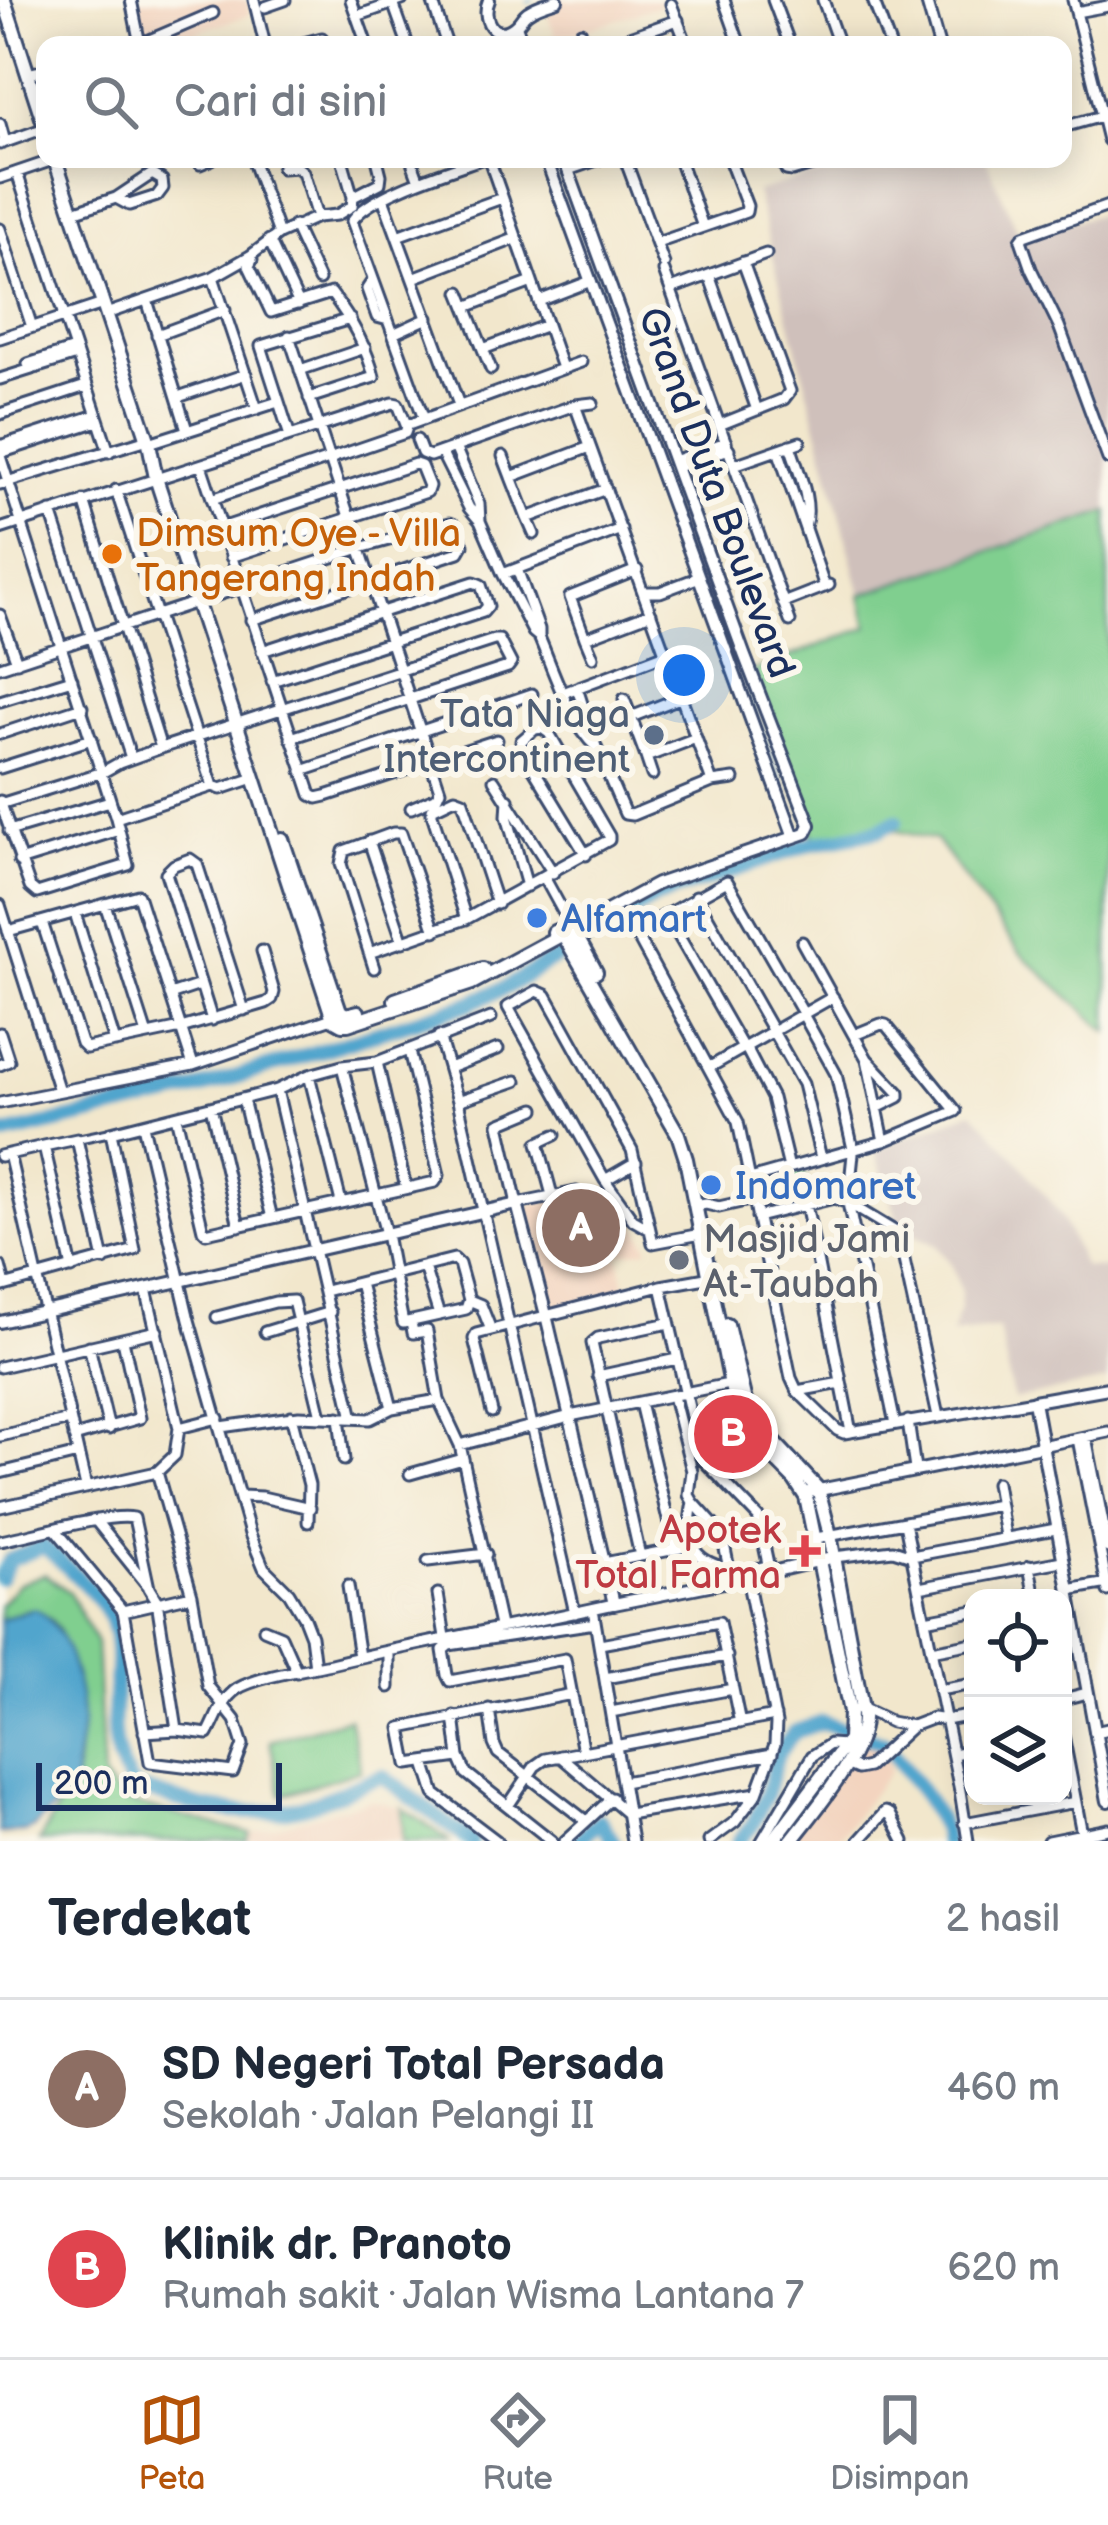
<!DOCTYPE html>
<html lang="id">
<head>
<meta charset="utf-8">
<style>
	body { margin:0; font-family:"Balsamiq Sans",sans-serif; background:#f6f6f7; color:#1f2937 }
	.controls { position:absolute; right:36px; bottom:36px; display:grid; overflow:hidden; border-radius:24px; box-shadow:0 6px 30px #0003 }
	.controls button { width:108px; height:108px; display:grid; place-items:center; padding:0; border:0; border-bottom:3px solid #e0e1e3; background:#fff; color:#1f2937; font:60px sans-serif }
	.scale { position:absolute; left:36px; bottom:30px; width:246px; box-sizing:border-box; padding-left:12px; border:6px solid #1b2f5e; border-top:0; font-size:33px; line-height:42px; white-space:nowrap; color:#1b2f5e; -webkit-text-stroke:9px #fbf7ec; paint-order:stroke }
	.you { position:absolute; left:684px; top:675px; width:42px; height:42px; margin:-30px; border:9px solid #fff; border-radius:50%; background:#1a73e8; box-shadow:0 0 0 18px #1a73e833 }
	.badge { display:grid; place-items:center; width:78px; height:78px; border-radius:50%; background:#b45309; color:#fff; font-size:39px; font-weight:700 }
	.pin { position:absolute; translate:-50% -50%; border:6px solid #fff; box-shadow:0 3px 12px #0006 }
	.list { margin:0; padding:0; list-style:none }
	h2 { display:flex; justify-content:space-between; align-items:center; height:156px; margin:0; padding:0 48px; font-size:51px }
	h2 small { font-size:39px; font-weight:400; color:#747a83 }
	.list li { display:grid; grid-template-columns:78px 1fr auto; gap:36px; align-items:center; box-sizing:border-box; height:180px; padding:0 48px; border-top:3px solid #e0e1e3 }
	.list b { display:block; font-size:45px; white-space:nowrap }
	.list p { margin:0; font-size:39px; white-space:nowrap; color:#747a83 }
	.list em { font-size:39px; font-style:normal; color:#747a83 }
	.icon { flex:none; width:66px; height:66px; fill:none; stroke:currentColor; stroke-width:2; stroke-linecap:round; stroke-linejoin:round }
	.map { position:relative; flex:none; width:1108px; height:1841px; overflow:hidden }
	.search { position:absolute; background:#fff; box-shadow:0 6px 30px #0003; left:36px; right:36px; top:36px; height:132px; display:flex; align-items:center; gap:30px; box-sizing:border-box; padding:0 42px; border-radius:24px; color:#747a83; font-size:45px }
	.sheet { height:516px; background:#fff }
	nav { display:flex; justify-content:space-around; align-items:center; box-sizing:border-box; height:168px; border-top:3px solid #e0e1e3; background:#fff; font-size:33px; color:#747a83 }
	nav a { display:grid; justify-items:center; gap:6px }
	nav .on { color:#b45309 }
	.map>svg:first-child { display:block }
	.built { fill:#f3d4bf }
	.industrial { fill:#cfc0bb }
	.green { fill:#80cf8f; stroke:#4e7f76; stroke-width:3 }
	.water { fill:#51a5cd; stroke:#366a96; stroke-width:3 }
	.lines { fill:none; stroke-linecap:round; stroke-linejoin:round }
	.stream { stroke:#51a5cd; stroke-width:3 }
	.river { stroke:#51a5cd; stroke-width:15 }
	.pedestrian-casing { stroke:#3b4b6e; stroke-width:12 }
	.minor-casing { stroke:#3b4b6e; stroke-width:15 }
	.tertiary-casing { stroke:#3b4b6e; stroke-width:16 }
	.secondary-casing { stroke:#3b4b6e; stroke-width:18 }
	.pedestrian { stroke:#fff; stroke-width:6 }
	.minor { stroke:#fff; stroke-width:9 }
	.tertiary { stroke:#fff; stroke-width:10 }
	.secondary { stroke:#fff; stroke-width:12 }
	.food-dot { fill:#e8710a; stroke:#fbf7ec; stroke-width:4.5 }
	.service-dot { fill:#5c6f8a; stroke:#fbf7ec; stroke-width:4.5 }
	.shop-dot { fill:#3f7fe0; stroke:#fbf7ec; stroke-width:4.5 }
	.worship-dot { fill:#6b7280; stroke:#fbf7ec; stroke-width:4.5 }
	.health-dot { fill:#e0444e; stroke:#fbf7ec; stroke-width:4.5 }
	.labels { text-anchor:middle; stroke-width:12; stroke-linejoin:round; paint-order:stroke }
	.street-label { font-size:39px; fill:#1b2f5e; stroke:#fbf7ec }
	.food-label { font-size:39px; fill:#c56008; stroke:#fbf7ec; text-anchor:start }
	.service-label { font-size:39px; fill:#4e5e75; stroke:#fbf7ec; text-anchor:end }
	.shop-label { font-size:39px; fill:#366cbe; stroke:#fbf7ec; text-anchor:start }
	.worship-label { font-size:39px; fill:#5b616d; stroke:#fbf7ec; text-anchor:start }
	.health-label { font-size:39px; fill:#be3a42; stroke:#fbf7ec; text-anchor:end }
</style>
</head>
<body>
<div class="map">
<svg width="1108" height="1841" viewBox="0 0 1108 1841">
	<rect width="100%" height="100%" fill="#fbf7ec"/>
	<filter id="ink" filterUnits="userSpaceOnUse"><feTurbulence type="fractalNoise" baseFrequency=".00833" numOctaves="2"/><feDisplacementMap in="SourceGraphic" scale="24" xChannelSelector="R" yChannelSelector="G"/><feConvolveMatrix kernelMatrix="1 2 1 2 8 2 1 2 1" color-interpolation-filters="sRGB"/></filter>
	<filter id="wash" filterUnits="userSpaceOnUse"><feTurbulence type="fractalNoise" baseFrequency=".004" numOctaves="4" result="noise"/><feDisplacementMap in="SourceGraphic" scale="48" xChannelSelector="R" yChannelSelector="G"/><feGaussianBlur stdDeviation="2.7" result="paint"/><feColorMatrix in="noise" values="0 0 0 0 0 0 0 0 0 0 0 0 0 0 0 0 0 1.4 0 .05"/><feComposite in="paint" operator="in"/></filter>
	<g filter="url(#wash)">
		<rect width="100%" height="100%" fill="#f2e7cc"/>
		<!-- built -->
		<path class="built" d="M132,0H247L250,15L157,45H138Z
			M541,0H677L557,39Z
			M605,1188L629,1229L638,1227L649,1249L618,1254L626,1290L554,1307L528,1206Z
			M872,1734L886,1753L890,1771L836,1841H769L812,1765L842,1737Z
			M371,1800L402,1808L403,1841H248L251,1834Z"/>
		<!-- industrial -->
		<path class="industrial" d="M865,159H986L1020,236L1108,212V511L861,595L756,192Z
			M973,1111L1014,1156L1060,1214L1084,1267L1108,1268V1381L1013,1399L999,1328L951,1334L960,1309L961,1292L952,1265L936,1245L900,1228L875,1150Z"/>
		<!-- green -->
		<path class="green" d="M1108,511V1032L1021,954L936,840L893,830L817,846L752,671L868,627L861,595Z
			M804,1171L809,1193L777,1202L771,1181Z
			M45,1574L69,1592L96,1643L103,1779L122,1801L251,1834L248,1841H39L63,1800L72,1793L78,1759L80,1701L58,1628L49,1617L28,1609L0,1620V1605L18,1584Z
			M349,1718L361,1770L281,1795L270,1741Z
			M402,1808L446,1838L449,1841H403Z"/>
		<!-- water -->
		<path class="water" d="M34,1608C65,1622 82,1687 82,1720C82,1742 73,1766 75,1788L33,1828L24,1832L0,1833V1620Z"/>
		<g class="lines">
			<!-- stream -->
			<path class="stream" d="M528,2L532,0
				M511,40L513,45
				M554,159L805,847"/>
			<!-- river -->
			<path class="river" d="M0,1136L195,1090L465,1005L507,987L654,898L810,844L880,830L896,821
				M0,1578L10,1560L44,1546C65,1566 106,1598 113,1626C125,1670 104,1717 119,1760C122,1769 128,1778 132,1786C190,1806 238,1821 301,1807C328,1800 355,1785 382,1776L471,1841
				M577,1841L600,1820L613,1841
				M739,1841L752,1826L766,1795L778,1753L795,1732L822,1722L885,1743L927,1799L943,1829L945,1841"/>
		</g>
	</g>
	<g filter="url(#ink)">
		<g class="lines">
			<!-- pedestrian casing -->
			<g class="pedestrian-casing">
				<path id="pedestrian" d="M77,1139L111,1132"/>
			</g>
			<!-- minor casing -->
			<g class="minor-casing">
				<path id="minor" d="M131,0L140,44
					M254,0L265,45
					M351,0L367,45
					M432,0L447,45
					M724,0L740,45
					M773,0L790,45
					M823,0L839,45
					M873,0L890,45
					M926,0L939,45
					M1073,0L1108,140
					M393,3L408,45
					M671,4L687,45
					M265,7L285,0
					M1076,12L1108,6
					M357,16L402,0
					M581,32L586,45
					M300,44L322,38
					M138,45L213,13
					M606,45L678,20
					M28,74L45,70
					M0,124L5,142
					M1063,127L1102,116
					M0,144L45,128
					M252,159L279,234
					M342,159L353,197
					M411,159L419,181
					M489,159L562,368
					M625,159L664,264
					M679,159L703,227
					M781,159L786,170L792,171L832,159
					M200,164L212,159
					M282,168L297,167L303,172L317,217
					M568,170L600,159
					M17,173L109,452
					M0,178L56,159
					M353,197L380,183L381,175L377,159
					M383,198L459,405
					M1108,206L1024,236L1021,240L1031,269L1059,326L1108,459
					M73,212L116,198L152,174L162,180L163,188L157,196L129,205L116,198
					M294,226L319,280
					M0,229L32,327
					M397,236L502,198
					M269,240L299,304
					M657,243L746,212L747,206L729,159
					M250,256L252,260L249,266L271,312L331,293C350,318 367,347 374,377L309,398
					M664,271L790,621
					M709,275L757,410
					M213,277L250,256L279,234L317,217L337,215L352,206L353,197
					M413,278L517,238
					M373,280L367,289L377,317L388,320
					M671,289L766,254
					M460,292L491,369
					M147,300L187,430
					M539,301L591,281
					M466,307L532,282
					M106,314L213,277L257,409
					M393,334L428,318
					M157,335L225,310
					M289,336L440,790L437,797L411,808
					M0,338L103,304
					M483,349L547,325
					M28,364L74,349
					M300,370L365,348
					M0,379L76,355
					M178,397L246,374
					M575,405L593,403
					M0,414L86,386
					M424,419L352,221C368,195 450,170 481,159
					M411,424L581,362
					M719,425L784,399L790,391L743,262
					M290,436L261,346L350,319
					M417,440L422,453L430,456L575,405L712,782
					M149,443L278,402
					M790,445C798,471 813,501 805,527
					M0,446L96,415
					M455,447L479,504L480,521
					M590,447L511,477L527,518L606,489
					M778,450L825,587
					M441,452L469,508L480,521L503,574L533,632L539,637C553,669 570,724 596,747L625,814L632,815L712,782L734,779
					M0,453L98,421
					M0,456L116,818L213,786
					M503,456L511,477
					M674,461L726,442
					M201,465L311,795L317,798L326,796L497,740
					M734,465L800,442
					M677,467L729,449
					M0,484L148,439
					M116,490L213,786L221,789L254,778
					M84,501L161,748
					M51,512L131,758
					M527,518L534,534
					M221,528L415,464L421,466L429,486L427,492L231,557
					M0,529L393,403L398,404L407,427L405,433L212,499
					M517,569L539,629V637
					M637,570L570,597L585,638L651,613
					M503,574L621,529
					M645,592H660L697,578
					M783,603L829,585
					M0,615L17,662
					M585,638L593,657
					M262,651L474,582L481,585L488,606L483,612L272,681
					M0,667L360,548L450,523L455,525L463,545L459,552L251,620
					M577,688L596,747
					M563,693L666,654
					M682,697L631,717L646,757L696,738
					M624,699L631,717
					M0,701L72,679
					M0,734L82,707
					M646,757L652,775
					M0,768L92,739
					M302,771L532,694
					M494,780L553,873
					M508,799L507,816L527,886
					M0,801L30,887L37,893L128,865L116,818
					M0,804L103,772L119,763L161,748L494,640H499L511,663L508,667L291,738
					M9,831L110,801
					M369,841L403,942
					M19,861L119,830
					M544,877L572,928
					M696,896L803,1084L821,1158
					M105,904L147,1035
					M0,905L59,1091
					M75,913L115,1042
					M666,914L743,1048
					M466,919L432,814V809L455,798L463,801L497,904
					M42,922L81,1043L86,1048L181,1028L266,1003L272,999L274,992L262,951
					M8,931L138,895L193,1065
					M802,942L867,1059L899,1093V1097L877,1108
					M369,953L466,919L609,840V836L549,733L542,728L535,729L521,741V748L586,855
					M374,968L341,864L344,851L393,833H401L435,931
					M170,995L200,985
					M803,1013L727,881L635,932L738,1122L791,1378L797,1391L837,1430L844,1433L1034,1401
					M805,1018L836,1074L853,1149
					M212,1020L166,873L174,865L190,859L197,864L244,1010
					M0,1033L9,1061L0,1065
					M439,1036L458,1101L575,1613
					M747,1050L772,1098L789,1168
					M867,1059L884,1141
					M377,1062L406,1188
					M342,1066L386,1234L403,1323L466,1309L469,1300
					M710,1067L833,997
					M449,1068L498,1049
					M309,1075L341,1202
					M277,1090L353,1418
					M243,1099L272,1218
					M458,1101L516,1081
					M0,1103L193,1065L338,1016
					M211,1107L239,1226
					M535,1109L499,1124L517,1204L576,1192
					M176,1116L203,1230L206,1233L435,1182L439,1175L409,1051
					M143,1125L189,1320L250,1534L264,1568L289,1593L304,1618L311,1636L315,1667
					M44,1146L77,1139L104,1260
					M9,1154L86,1487
					M853,1154L848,1203L895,1424
					M0,1156L44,1146L72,1268
					M750,1179L884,1141L956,1111L886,1025L881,1024L854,1035
					M605,1180L636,1162
					M552,1195L538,1143L555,1135
					M806,1204L851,1432
					M695,1206L706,1204L719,1207L754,1199
					M757,1217L834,1198L848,1203L896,1232L899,1237L938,1416
					M649,1229L633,1220L605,1180L508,1007L537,991L546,995L632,1150L653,1243L701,1234
					M0,1266L5,1285
					M424,1267L439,1315
					M360,1283L392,1408
					M661,1286L699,1451L703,1460L758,1517L770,1573
					M0,1287L135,1250L111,1132L277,1090L309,1075L342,1066L377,1062L491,1018
					M325,1291L454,1259L459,1264L469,1300L481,1305L491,1330
					M217,1317L275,1302L293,1301L321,1416
					M411,1322L413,1333L427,1331L439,1400
					M265,1332L330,1312
					M89,1346L109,1429
					M0,1367L157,1331
					M598,1376L677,1359
					M797,1391L841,1383
					M673,1396L692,1471L689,1495L693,1502L722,1534L729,1569L737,1573L768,1566
					M640,1403L675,1549
					M492,1412L474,1339L476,1334L661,1286L717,1276
					M291,1416L309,1485L308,1522
					M339,1417L344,1460
					M908,1421L915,1469
					M221,1427L299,1416L370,1419L392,1408L439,1400L460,1445L500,1626
					M179,1428L218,1418
					M0,1436L70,1420
					M74,1437L140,1418L123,1340
					M1086,1437L1108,1548
					M1078,1439L1108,1591
					M460,1445L570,1416L734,1383
					M1041,1446L1108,1432
					M0,1473L78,1454
					M410,1474L463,1459
					M996,1483L1005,1536
					M241,1496L262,1497L310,1508
					M693,1502C686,1540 688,1560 729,1569
					M0,1507L157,1472L175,1455L179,1428L146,1289
					M96,1521L149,1587
					M905,1523L960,1791L968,1841
					M56,1530L123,1611L150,1762L233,1772L243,1745L235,1720L208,1686L192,1595L157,1472
					M816,1538L999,1505
					M0,1541C32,1535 107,1513 134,1518L149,1588L157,1601L177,1730
					M640,1556L592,1343L598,1338L669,1323
					M834,1557L893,1550L912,1556L1056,1529
					M428,1561L486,1554
					M604,1563L681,1548
					M1029,1566L1035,1598
					M348,1586L359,1657
					M919,1588L1062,1561
					M1068,1590L1108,1583
					M438,1594L445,1637
					M593,1609L632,1841
					M123,1611L192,1595
					M925,1620L973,1611
					M264,1629L281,1636L297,1672
					M600,1644L719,1622L740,1723
					M389,1651V1687
					M931,1651L973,1643
					M605,1678L727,1656
					M939,1690L973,1684
					M1063,1699L1087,1693
					M489,1709L494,1744L498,1753L586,1821
					M858,1709L862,1708L891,1722L912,1726L933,1718L946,1720L973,1715
					M611,1712L733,1689
					M454,1716L459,1757L466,1773L552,1841
					M144,1732L177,1730L208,1734C216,1720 221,1700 237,1689C258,1676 310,1669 335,1663C427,1641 521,1625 614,1604
					M1095,1732L1108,1729
					M1063,1735L1083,1839
					M583,1752L565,1659L450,1681L447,1675L443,1650L449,1645L595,1623
					M953,1754L973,1750
					M560,1756L628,1814L757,1793L775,1744L776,1723L747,1578
					M459,1757L408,1764L401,1728L572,1694
					M425,1763L435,1794L497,1841
					M846,1764L858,1769L868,1767L912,1726
					M623,1782L772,1754
					M508,1806L535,1766L545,1759L775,1716
					M964,1823L1076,1802
					M565,1841L612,1798
					M709,1841L735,1822L757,1793
					M762,1841L812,1756L830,1744L845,1745
					M859,1841L885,1812L890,1814L904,1841
					M1048,1841L1108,1829"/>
			</g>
			<!-- tertiary casing -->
			<g class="tertiary-casing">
				<path id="tertiary" d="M489,0C481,18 493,42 514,27C520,23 522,16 528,12C536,6 548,3 557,0
					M516,26L523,45
					M546,159L794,837
					M564,159L744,654L810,825L806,833L657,884L566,933
					M0,1322L517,1204L546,1315L614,1604L759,1575L827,1559
					M1108,1388L1034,1401L1108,1801
					M804,1493L1041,1446"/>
			</g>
			<!-- secondary casing -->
			<g class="secondary-casing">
				<path id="secondary" d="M4,0L45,127
					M55,159L149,443L156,478L333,1019L342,1024H348L472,983L563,934L678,1134L686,1159L737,1415L742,1426L795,1480L806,1497L850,1712L849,1740L773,1841
					M282,839L340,1011L346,1015L358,1012
					M554,932L566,927L572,928L596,972
					M395,1000L483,969
					M727,1325L748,1414L818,1489L830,1535L863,1714C866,1752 814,1811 791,1841"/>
			</g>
			<!-- pedestrian -->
			<use href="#pedestrian" class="pedestrian"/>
			<!-- minor -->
			<use href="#minor" class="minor"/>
			<!-- tertiary -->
			<use href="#tertiary" class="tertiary"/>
			<!-- secondary -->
			<use href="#secondary" class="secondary"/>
		</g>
	</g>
	<!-- markers -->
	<circle class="food-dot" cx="112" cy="554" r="12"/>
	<circle class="service-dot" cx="654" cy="735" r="12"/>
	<g class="shop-dot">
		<circle cx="537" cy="918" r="12"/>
		<circle cx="711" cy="1185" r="12"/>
	</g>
	<circle class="worship-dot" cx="679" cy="1260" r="12"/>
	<path class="health-dot" d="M799 1533h12v12h12v12h-12v12h-12v-12h-12v-12h12z"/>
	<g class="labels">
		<!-- street labels -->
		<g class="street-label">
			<text transform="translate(718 492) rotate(70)" y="14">Grand Duta Boulevard</text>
		</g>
		<!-- food labels -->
		<g class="food-label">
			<text x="136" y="546">Dimsum Oye - Villa<tspan x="136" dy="45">Tangerang Indah</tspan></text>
		</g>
		<!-- service labels -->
		<g class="service-label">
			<text x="630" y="727">Tata Niaga<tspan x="630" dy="45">Intercontinent</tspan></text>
		</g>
		<!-- shop labels -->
		<g class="shop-label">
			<text x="561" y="932">Alfamart</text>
			<text x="735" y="1199">Indomaret</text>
		</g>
		<!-- worship labels -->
		<g class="worship-label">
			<text x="703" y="1252">Masjid Jami<tspan x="703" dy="45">At-Taubah</tspan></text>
		</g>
		<!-- health labels -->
		<g class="health-label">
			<text x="781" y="1543">Apotek<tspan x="781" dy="45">Total Farma</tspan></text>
		</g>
	</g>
</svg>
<div class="controls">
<button><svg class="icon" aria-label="locate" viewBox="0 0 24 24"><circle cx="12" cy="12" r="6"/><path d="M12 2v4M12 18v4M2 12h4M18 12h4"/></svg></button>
<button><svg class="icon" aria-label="layers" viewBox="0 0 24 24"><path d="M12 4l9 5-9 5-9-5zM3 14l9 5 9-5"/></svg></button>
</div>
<div class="scale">200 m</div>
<div class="you"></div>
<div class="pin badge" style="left:581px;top:1228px;background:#8d6e63">A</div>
<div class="pin badge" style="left:733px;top:1434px;background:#e0444e">B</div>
<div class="search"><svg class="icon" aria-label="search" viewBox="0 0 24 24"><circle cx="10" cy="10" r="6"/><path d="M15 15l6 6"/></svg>Cari di sini</div>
</div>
<section class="sheet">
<h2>Terdekat<small>2 hasil</small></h2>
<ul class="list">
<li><span class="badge" style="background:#8d6e63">A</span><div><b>SD Negeri Total Persada</b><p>Sekolah · Jalan Pelangi II</p></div><em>460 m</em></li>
<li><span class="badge" style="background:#e0444e">B</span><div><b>Klinik dr. Pranoto</b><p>Rumah sakit · Jalan Wisma Lantana 7</p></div><em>620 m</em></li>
</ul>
</section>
<nav>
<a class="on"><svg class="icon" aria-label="map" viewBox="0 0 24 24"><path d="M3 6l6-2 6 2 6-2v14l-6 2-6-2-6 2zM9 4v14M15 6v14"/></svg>Peta</a>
<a><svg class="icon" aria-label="directions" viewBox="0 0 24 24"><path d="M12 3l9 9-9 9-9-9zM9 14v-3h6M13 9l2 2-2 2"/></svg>Rute</a>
<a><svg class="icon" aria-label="saved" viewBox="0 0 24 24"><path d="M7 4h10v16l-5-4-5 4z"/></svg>Disimpan</a>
</nav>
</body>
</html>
